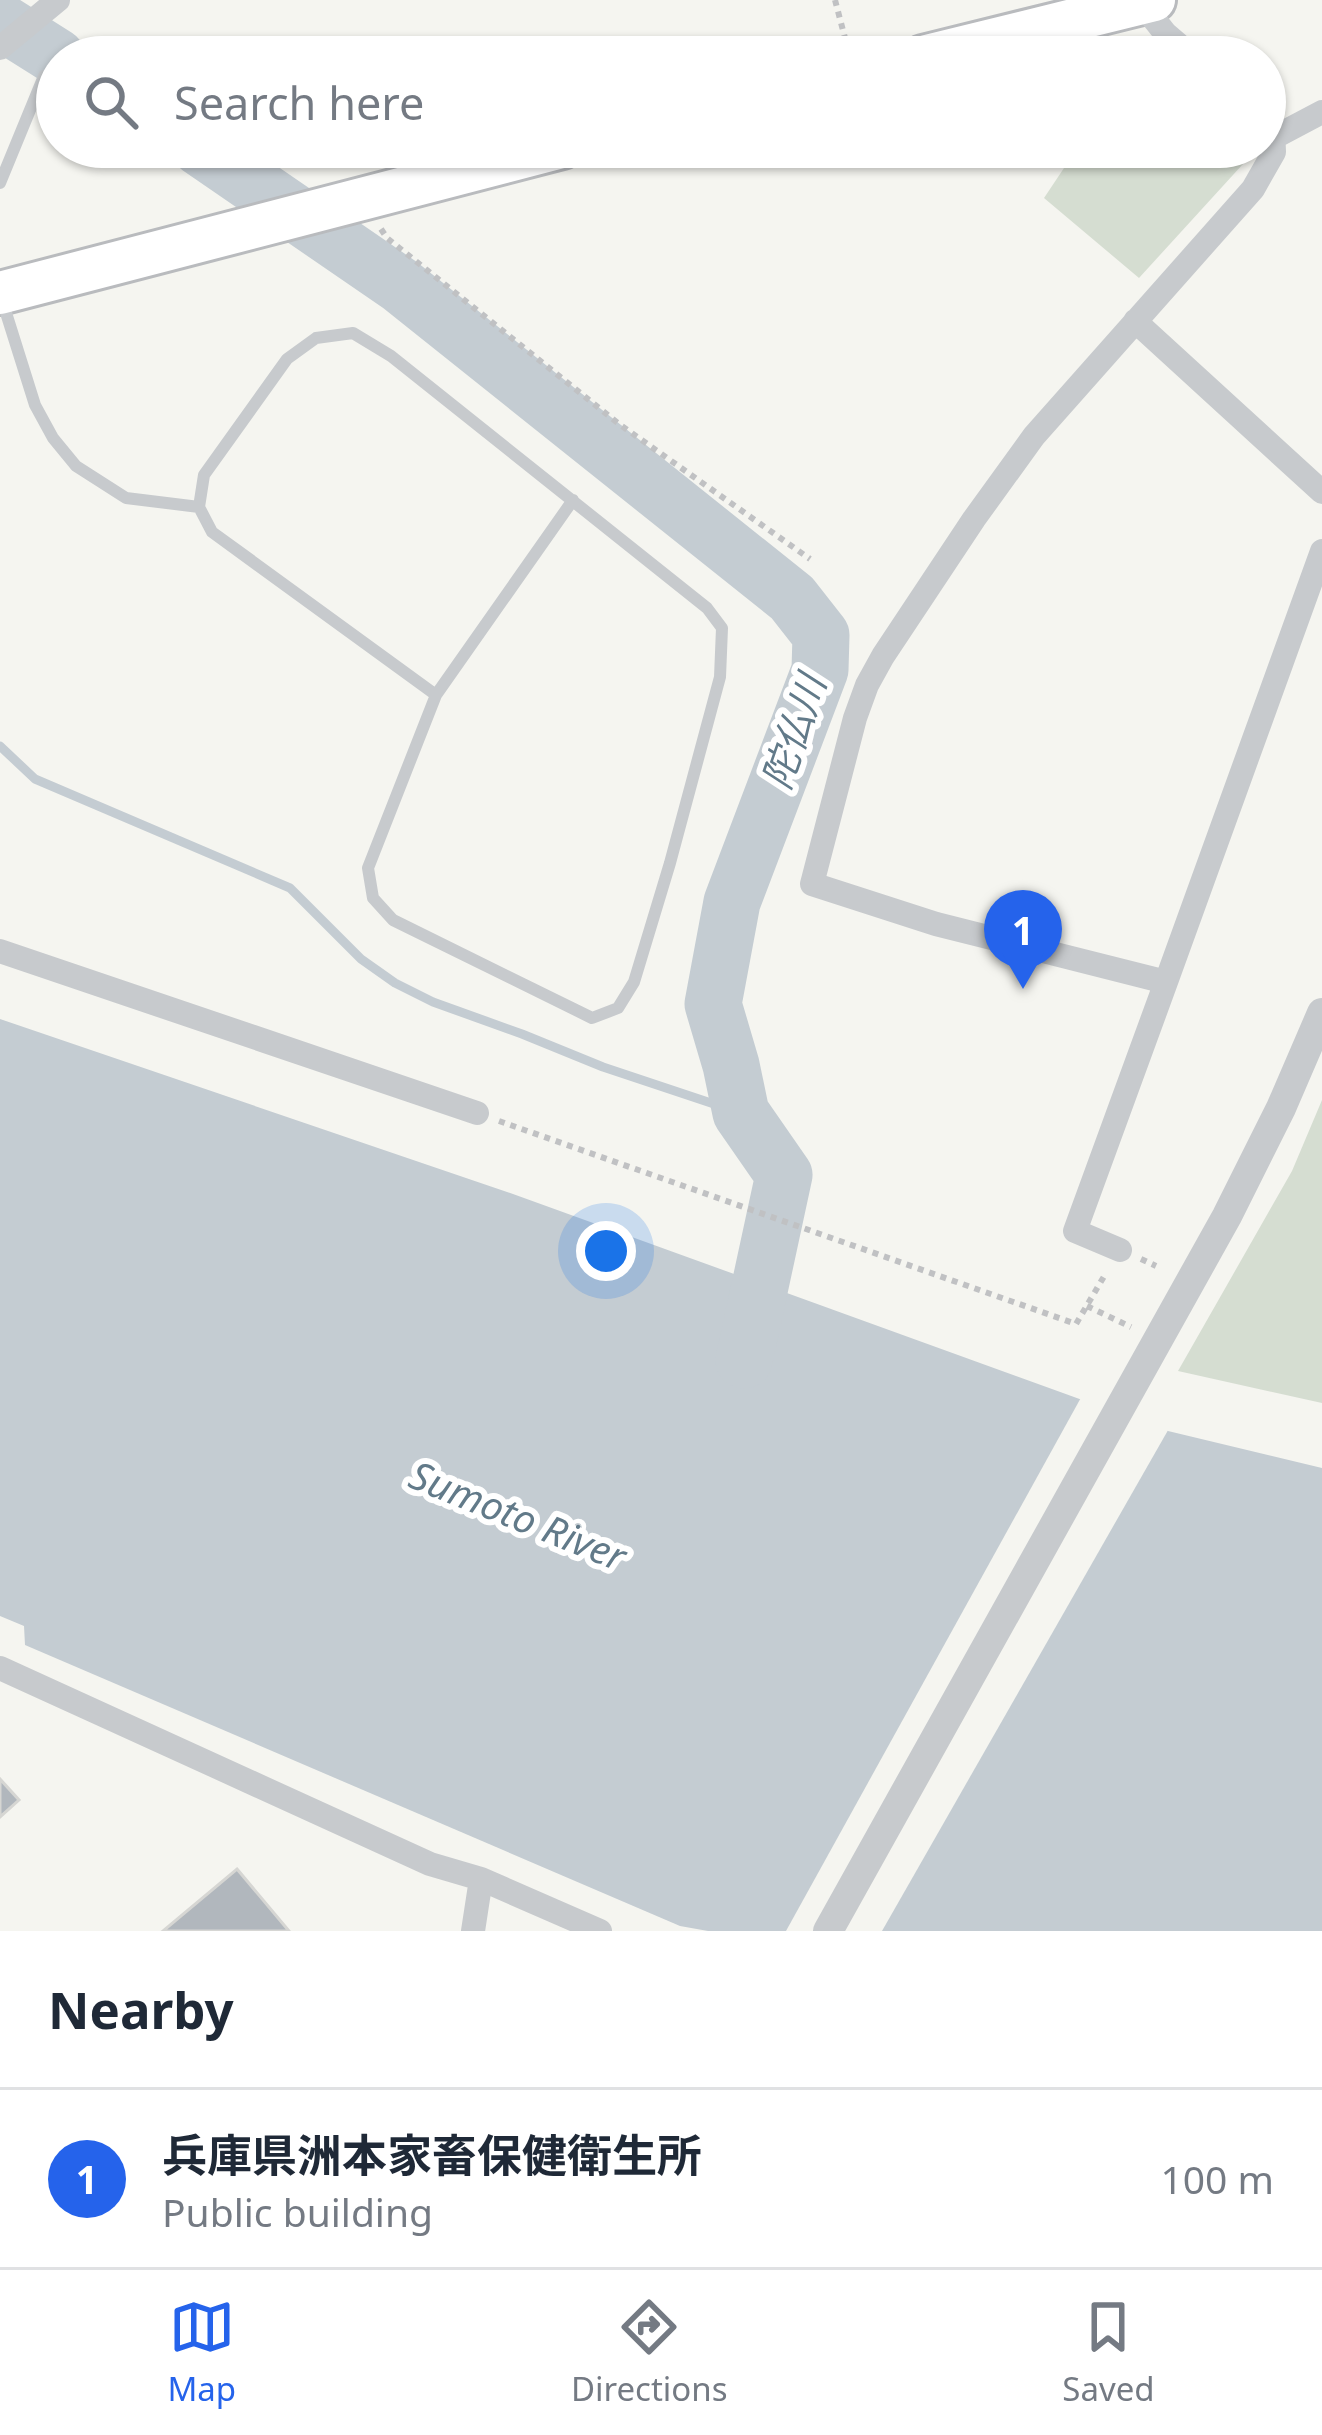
<!DOCTYPE html>
<html lang="en">
<head>
<meta charset="utf-8">
<style>
	body { margin:0; font-family:"Noto Sans","Noto Sans JP",sans-serif; background:#f6f6f7; color:#1f2937 }
	.you { position:absolute; left:606px; top:1251px; width:42px; height:42px; margin:-30px; border:9px solid #fff; border-radius:50%; background:#1a73e8; box-shadow:0 0 0 18px #1a73e833 }
	.badge { display:grid; place-items:center; width:78px; height:78px; border-radius:50%; background:#2563eb; color:#fff; font-size:39px; font-weight:700 }
	.pin { position:absolute; translate:-50% -99px; filter:drop-shadow(0 3px 6px #0008) }
	.pin::after { content:''; position:absolute; top:63px; width:42px; height:36px; background:inherit; clip-path:polygon(0 0,100% 0,50% 100%) }
	.list { margin:0; padding:0; list-style:none }
	h2 { display:flex; justify-content:space-between; align-items:center; height:156px; margin:0; padding:0 48px; font-size:51px }
	h2 small { font-size:39px; font-weight:400; color:#747a83 }
	.list li { display:grid; grid-template-columns:78px 1fr auto; gap:36px; align-items:center; box-sizing:border-box; height:180px; padding:0 48px; border-top:3px solid #e0e1e3 }
	.list b { display:block; font-size:45px; white-space:nowrap }
	.list p { margin:0; font-size:39px; white-space:nowrap; color:#747a83 }
	.list em { font-size:39px; font-style:normal; color:#747a83 }
	.icon { flex:none; width:66px; height:66px; fill:none; stroke:currentColor; stroke-width:2; stroke-linecap:round; stroke-linejoin:round }
	.map { position:relative; flex:none; width:1322px; height:1931px; overflow:hidden }
	.search { position:absolute; background:#fff; box-shadow:0 3px 9px #0004; left:36px; right:36px; top:36px; height:132px; display:flex; align-items:center; gap:30px; box-sizing:border-box; padding:0 42px; border-radius:66px; color:#747a83; font-size:45px }
	.sheet { height:336px; background:#fff }
	nav { display:flex; justify-content:space-around; align-items:center; box-sizing:border-box; height:168px; border-top:3px solid #e0e1e3; background:#fff; font-size:33px; color:#747a83 }
	nav a { display:grid; justify-items:center; gap:6px }
	nav .on { color:#2563eb }
	.map>svg:first-child { display:block }
	.green { fill:#d5ddd1 }
	.water { fill:#c4ccd2 }
	.pier { fill:#f5f5f0 }
	.lines { fill:none; stroke-linecap:round; stroke-linejoin:round }
	.stream { stroke:#c4ccd2; stroke-width:9 }
	.river { stroke:#c4ccd2; stroke-width:57 }
	.building { fill:#b1b7bd; stroke:#d6d6d3; stroke-width:3 }
	.trunk-casing { stroke:#b9bbbe; stroke-width:48 }
	.path { stroke:#c0c1c3; stroke-width:6; stroke-dasharray:6 6; stroke-linecap:butt }
	.service { stroke:#c7cacd; stroke-width:12 }
	.minor { stroke:#c7cacd; stroke-width:24 }
	.tertiary { stroke:#c7cacd; stroke-width:30 }
	.trunk { stroke:#fff; stroke-width:42 }
	.labels { text-anchor:middle; stroke-width:12; stroke-linejoin:round; paint-order:stroke }
	.water-label { font-size:39px; font-style:italic; fill:#627a89; stroke:#fff }
</style>
</head>
<body>
<div class="map">
<svg width="1322" height="1931" viewBox="0 0 1322 1931">
	<rect width="100%" height="100%" fill="#f5f5f0"/>
	<!-- green -->
	<path class="green" d="M1078,147H1236L1243,164L1139,278L1044,198Z
		M1322,1100V1403L1178,1371L1292,1171Z"/>
	<!-- water -->
	<path class="water" d="M0,1019L513,1194L1168,1431L1322,1468V1931H708L680,1926L25,1645L24,1626L0,1616Z"/>
	<!-- pier -->
	<path class="pier" d="M1083,1394L1171,1425L882,1931H786Z"/>
	<g class="lines">
		<!-- stream -->
		<path class="stream" d="M0,746L35,779L290,888L361,959L395,983L433,1002L522,1034L603,1067L741,1113"/>
		<!-- river -->
		<path class="river" d="M0,21L57,57
			M199,147L400,285L792,598L821,635L820,670L732,902L713,1004L731,1065L741,1113L784,1175L744,1360"/>
	</g>
	<!-- building -->
	<path class="building" d="M0,1779L19,1800L0,1817Z
		M237,1869L289,1931H163Z"/>
	<g class="lines">
		<!-- trunk casing -->
		<g class="trunk-casing">
			<path id="trunk" d="M923,57L1154,0
				M0,293L562,147"/>
		</g>
		<!-- path -->
		<path class="path" d="M835,0L850,57
			M381,229L387,238L619,424L810,559
			M499,1121L1076,1324L1106,1273
			M1141,1259L1156,1266
			M1087,1306L1131,1327"/>
		<!-- service -->
		<path class="service" d="M0,183L44,76
			M2,300L35,405L53,438L76,466L126,498L199,507
			M436,695L212,532L199,507L204,475L287,359L316,338L353,333L391,356L707,608L722,628L720,677L670,863L634,982L618,1008L592,1018L393,920L373,898L368,868L436,695L573,500"/>
		<!-- minor -->
		<path class="minor" d="M1142,4L1165,33L1193,57
			M0,48L58,0
			M1265,120L1273,127L1274,152L1253,189L1034,436L974,519L883,656L867,685L855,718L812,884L936,924L1166,982L1322,551
			M1273,138L1322,112
			M1135,321L1322,492
			M0,951L477,1113
			M1120,1250L1075,1231L1166,982
			M0,1668L430,1864L481,1879L600,1931
			M473,1931L481,1879"/>
		<!-- tertiary -->
		<path class="tertiary" d="M828,1931L1227,1216L1281,1108L1322,1013"/>
		<!-- trunk -->
		<use href="#trunk" class="trunk"/>
	</g>
	<g class="labels">
		<!-- water labels -->
		<g class="water-label">
			<text transform="translate(794 732) rotate(-71)" y="14">陀仏川</text>
			<text transform="translate(518 1516) rotate(22)" y="14">Sumoto River</text>
		</g>
	</g>
</svg>
<div class="you"></div>
<div class="pin badge" style="left:1023px;top:989px">1</div>
<div class="search"><svg class="icon" aria-label="search" viewBox="0 0 24 24"><circle cx="10" cy="10" r="6"/><path d="M15 15l6 6"/></svg>Search here</div>
</div>
<section class="sheet">
<h2>Nearby<small></small></h2>
<ul class="list">
<li><span class="badge">1</span><div><b>兵庫県洲本家畜保健衛生所</b><p>Public building</p></div><em>100 m</em></li>
</ul>
</section>
<nav>
<a class="on"><svg class="icon" aria-label="map" viewBox="0 0 24 24"><path d="M3 6l6-2 6 2 6-2v14l-6 2-6-2-6 2zM9 4v14M15 6v14"/></svg>Map</a>
<a><svg class="icon" aria-label="directions" viewBox="0 0 24 24"><path d="M12 3l9 9-9 9-9-9zM9 14v-3h6M13 9l2 2-2 2"/></svg>Directions</a>
<a><svg class="icon" aria-label="saved" viewBox="0 0 24 24"><path d="M7 4h10v16l-5-4-5 4z"/></svg>Saved</a>
</nav>
</body>
</html>
